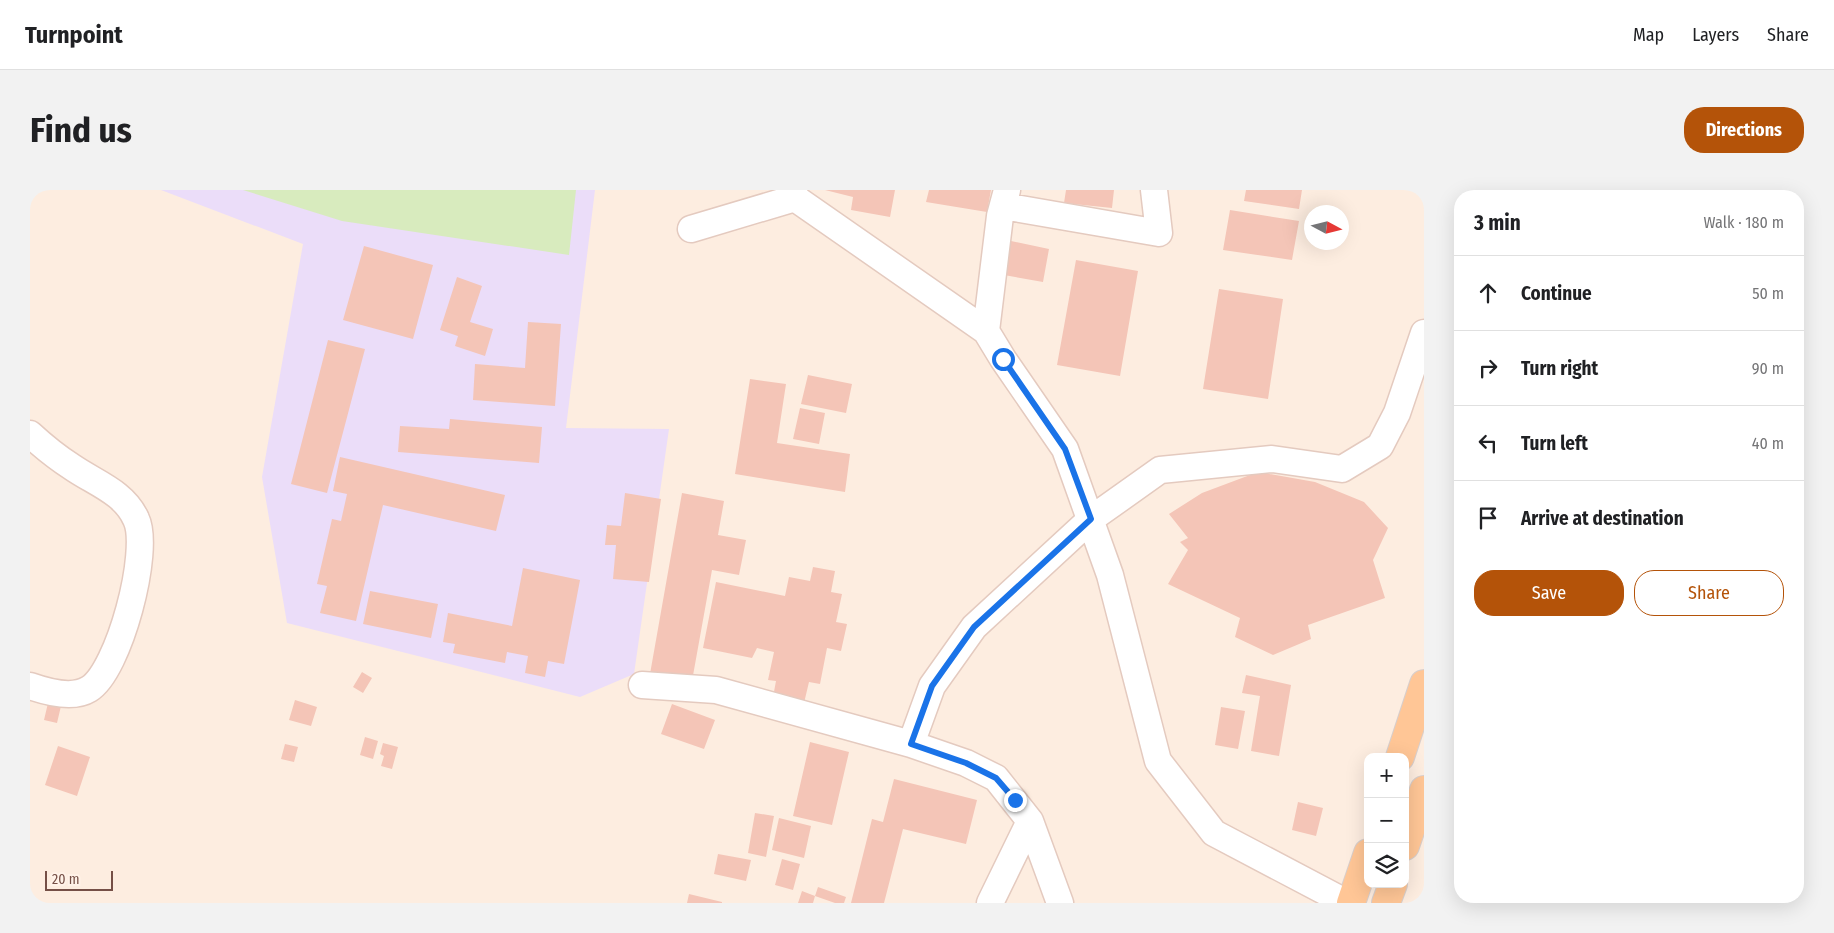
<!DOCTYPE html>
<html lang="en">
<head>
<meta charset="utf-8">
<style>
	body { margin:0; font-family:"Fira Sans Condensed",sans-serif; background:#f2f2f2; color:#202124 }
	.controls { position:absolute; right:15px; bottom:15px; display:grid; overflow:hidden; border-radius:10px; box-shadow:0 5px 20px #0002 }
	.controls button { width:45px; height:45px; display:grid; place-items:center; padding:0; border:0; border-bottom:1px solid #e0e0e0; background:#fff; color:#202124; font:25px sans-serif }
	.compass { position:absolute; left:1274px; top:15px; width:45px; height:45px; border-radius:50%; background:#fff; box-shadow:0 5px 20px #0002; rotate:97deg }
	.scale { position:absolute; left:15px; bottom:12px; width:68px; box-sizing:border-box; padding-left:5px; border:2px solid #754f46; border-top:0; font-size:14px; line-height:18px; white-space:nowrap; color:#754f46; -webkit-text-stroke:4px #fff2e8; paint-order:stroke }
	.stop { position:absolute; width:15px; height:15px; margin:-11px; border:4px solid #1a73e8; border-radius:50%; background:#fff }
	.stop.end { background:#1a73e8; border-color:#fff; box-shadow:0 1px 5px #0008 }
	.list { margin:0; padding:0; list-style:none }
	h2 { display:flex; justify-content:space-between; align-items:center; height:65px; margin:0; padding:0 20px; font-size:21px }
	h2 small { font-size:16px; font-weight:400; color:#757577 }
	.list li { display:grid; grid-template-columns:32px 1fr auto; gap:15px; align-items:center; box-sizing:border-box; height:75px; padding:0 20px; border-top:1px solid #e0e0e0 }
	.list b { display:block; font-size:19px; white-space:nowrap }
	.list em { font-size:16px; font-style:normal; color:#757577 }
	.actions { display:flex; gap:10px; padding:15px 20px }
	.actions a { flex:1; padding:11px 0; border:1px solid #b45309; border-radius:20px; text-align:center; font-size:18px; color:#b45309 }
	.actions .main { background:#b45309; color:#fff }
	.icon { flex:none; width:28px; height:28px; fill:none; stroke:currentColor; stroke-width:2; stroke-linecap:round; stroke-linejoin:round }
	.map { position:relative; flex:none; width:1394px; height:713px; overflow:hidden; border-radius:20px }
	header { display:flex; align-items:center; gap:30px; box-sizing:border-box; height:70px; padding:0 25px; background:#fff; border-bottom:1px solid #e0e0e0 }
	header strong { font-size:24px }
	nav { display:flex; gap:28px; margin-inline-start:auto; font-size:18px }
	.intro { display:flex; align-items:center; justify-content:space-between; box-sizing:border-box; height:120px; padding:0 30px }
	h1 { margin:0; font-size:35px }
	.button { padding:12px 22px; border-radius:20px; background:#b45309; color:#fff; font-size:18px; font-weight:700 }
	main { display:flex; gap:30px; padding:0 30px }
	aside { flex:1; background:#fff; border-radius:20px; box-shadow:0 5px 20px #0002 }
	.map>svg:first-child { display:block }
	.education { fill:#ebddf9 }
	.green { fill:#d8ebbe }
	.building { fill:#f4c5b7 }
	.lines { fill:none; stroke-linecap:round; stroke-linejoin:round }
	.street-casing { stroke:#e4cabf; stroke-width:29 }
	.primary-casing { stroke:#d8cecb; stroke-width:30 }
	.street { stroke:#fff; stroke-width:26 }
	.primary { stroke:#ffc696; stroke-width:28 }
	.route { stroke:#1a73e8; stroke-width:6 }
</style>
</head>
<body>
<header>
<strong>Turnpoint</strong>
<nav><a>Map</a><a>Layers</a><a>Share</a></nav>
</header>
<div class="intro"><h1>Find us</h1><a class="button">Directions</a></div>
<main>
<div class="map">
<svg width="1394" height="713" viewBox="0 0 1394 713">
	<rect width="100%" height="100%" fill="#fdede0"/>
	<!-- education -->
	<path class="education" d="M131,0H565L536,238L639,239L604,484L550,507L257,433L232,287L273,54Z"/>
	<!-- green -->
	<path class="green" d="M213,0H546L539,65L312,31Z"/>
	<!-- building -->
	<path class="building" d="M795,0H865L860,27L821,20L823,7Z
		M899,0H961L957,22L896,12Z
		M1036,0H1084L1082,18L1034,13Z
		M1216,0H1272L1269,19L1214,11Z
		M1200,20L1269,31L1262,70L1193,60Z
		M981,51L1019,59L1013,92L974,85Z
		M334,56L403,75L383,149L313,130Z
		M1046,70L1108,81L1090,186L1027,175Z
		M427,87L452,96L440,132L463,139L455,166L425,156L428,146L410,140Z
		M1189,99L1253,109L1238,209L1173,199Z
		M498,132L531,134L525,216L443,210L445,174L495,178Z
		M298,150L335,159L297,303L261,294Z
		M778,185L822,194L816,223L771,214Z
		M720,189L756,194L747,253L820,264L815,302L705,284Z
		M770,218L795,223L789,254L763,249Z
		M420,229L512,237L509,273L368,262L370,236L419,239Z
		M310,267L475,305L466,341L353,315L326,431L290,423L297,396L287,394L302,329L311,331L317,304L303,301Z
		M1228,282L1285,292L1334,312L1358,338L1343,370L1355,408L1278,435L1281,449L1243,465L1205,447L1210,428L1138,394L1158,360L1150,352L1158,348L1139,324L1172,303Z
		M595,303L631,309L619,392L583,389L586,355H575L577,335L591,336Z
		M652,303L694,311L688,345L716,350L709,385L682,380L662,491L620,484Z
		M783,377L805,381L801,402L812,404L806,432L817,434L811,461L797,458L790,494L779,492L774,513L743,507L746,491L738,490L744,462L727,458L722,468L673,458L686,392L755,406L759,387L780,391Z
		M493,378L550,390L534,474L518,471L515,487L495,483L498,466L477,462L475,473L423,463L425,454L413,452L418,423L482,436Z
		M340,401L408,414L401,448L333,434Z
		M332,482L342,488L333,503L323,497Z
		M1216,485L1261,495L1249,566L1221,561L1230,506L1212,503Z
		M265,510L287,517L281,536L259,530Z
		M18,513L31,516L27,533L14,530Z
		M642,514L685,530L674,559L631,544Z
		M1191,517L1215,521L1208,559L1185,555Z
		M335,547L348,551L343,569L330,565Z
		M780,552L819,562L802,635L763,626Z
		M353,553L368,557L362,579L351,576L354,566L350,564Z
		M255,554L268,557L264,572L251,569Z
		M28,556L60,567L47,606L15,595Z
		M864,589L947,610L936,654L873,639L854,713H821L842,629L853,632Z
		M1268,612L1293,618L1286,646L1262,640Z
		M725,623L744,626L736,667L718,663Z
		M749,628L781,636L774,668L742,660Z
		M688,664L721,670L716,691L684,684Z
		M752,669L770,674L763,700L745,695Z
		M788,697L816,707L814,713H805L785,706Z
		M772,701L785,706L783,713H768Z
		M659,704L692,712V713H657Z"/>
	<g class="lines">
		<!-- street casing -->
		<g class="street-casing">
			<path id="street" d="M764,0L765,8L956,141
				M977,0L970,26L956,141L973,169L1035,259L1080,385L1128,571L1184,643L1317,713
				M973,16L1129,43L1124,0
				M661,39L765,8
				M0,244C13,256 28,268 42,277C65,293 94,302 106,329C121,360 89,481 59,499C43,509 17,502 0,496
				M612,495L686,500L881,554
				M1000,631L966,588L936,573L881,554L902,496L944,437L1061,329L1130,280L1242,269L1312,279L1350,256L1367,223L1394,143
				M960,713L1000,631L1030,713"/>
		</g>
		<!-- primary casing -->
		<g class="primary-casing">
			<path id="primary" d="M1370,567L1394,494
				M1375,656L1394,600
				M1321,713L1338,663
				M1356,713L1363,694"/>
		</g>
		<!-- street -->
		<use href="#street" class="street"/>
		<!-- primary -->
		<use href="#primary" class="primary"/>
	</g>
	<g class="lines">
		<!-- route -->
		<path class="route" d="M973,169L1035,259L1061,329L944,437L902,496L881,554L936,573L966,588L985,610"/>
	</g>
</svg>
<div class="controls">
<button>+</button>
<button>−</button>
<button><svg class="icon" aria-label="layers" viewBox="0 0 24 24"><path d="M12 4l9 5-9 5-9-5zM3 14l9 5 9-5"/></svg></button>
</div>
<svg class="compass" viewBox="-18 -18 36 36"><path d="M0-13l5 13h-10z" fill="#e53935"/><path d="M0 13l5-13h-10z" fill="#757577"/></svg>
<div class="scale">20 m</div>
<div class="stop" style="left:973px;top:169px"></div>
<div class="stop end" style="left:985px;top:610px"></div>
</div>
<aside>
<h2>3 min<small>Walk · 180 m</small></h2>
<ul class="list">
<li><svg class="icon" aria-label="ahead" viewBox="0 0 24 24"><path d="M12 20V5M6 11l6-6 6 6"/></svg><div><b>Continue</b></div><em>50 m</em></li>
<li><svg class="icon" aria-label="right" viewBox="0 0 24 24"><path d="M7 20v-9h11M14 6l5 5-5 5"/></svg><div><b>Turn right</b></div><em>90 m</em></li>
<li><svg class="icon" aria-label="left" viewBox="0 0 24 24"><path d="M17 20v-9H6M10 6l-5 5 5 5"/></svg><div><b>Turn left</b></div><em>40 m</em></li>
<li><svg class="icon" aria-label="arrive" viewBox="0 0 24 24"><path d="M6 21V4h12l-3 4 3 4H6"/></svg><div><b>Arrive at destination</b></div></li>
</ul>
<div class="actions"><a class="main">Save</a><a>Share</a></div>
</aside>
</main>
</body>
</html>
